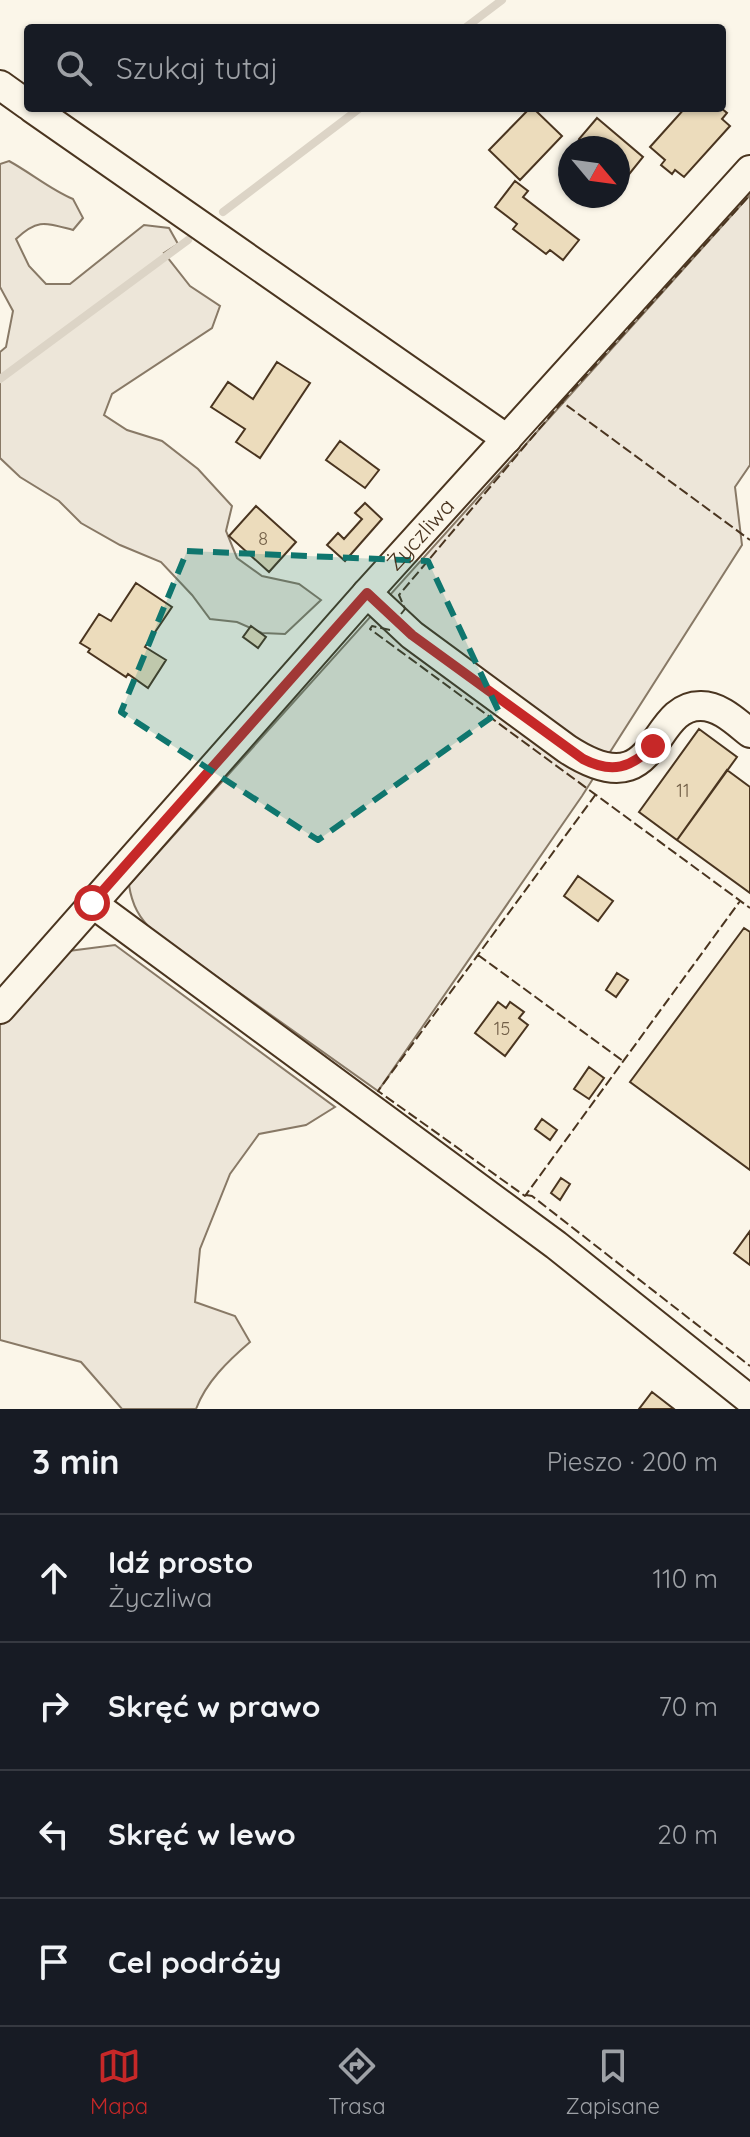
<!DOCTYPE html>
<html lang="pl">
<head>
<meta charset="utf-8">
<style>
	body { margin:0; font-family:Quicksand,sans-serif; background:#242831; color:#f1f3f6 }
	.compass { position:absolute; left:558px; top:136px; width:72px; height:72px; border-radius:50%; background:#171b24; box-shadow:0 2px 6px #0004; rotate:119deg }
	.stop { position:absolute; width:24px; height:24px; margin:-18px; border:6px solid #c62828; border-radius:50%; background:#fff }
	.stop.end { background:#c62828; border-color:#fff; box-shadow:0 2px 8px #0008 }
	.list { margin:0; padding:0; list-style:none }
	h2 { display:flex; justify-content:space-between; align-items:center; height:104px; margin:0; padding:0 32px; font-size:34px }
	h2 small { font-size:26px; font-weight:400; color:#9ea1a6 }
	.list li { display:grid; grid-template-columns:52px 1fr auto; gap:24px; align-items:center; box-sizing:border-box; height:128px; padding:0 32px; border-top:2px solid #363941 }
	.list b { display:block; font-size:30px; white-space:nowrap }
	.list p { margin:0; font-size:26px; white-space:nowrap; color:#9ea1a6 }
	.list em { font-size:26px; font-style:normal; color:#9ea1a6 }
	.icon { flex:none; width:44px; height:44px; fill:none; stroke:currentColor; stroke-width:2; stroke-linecap:round; stroke-linejoin:round }
	.map { position:relative; flex:none; width:750px; height:1409px; overflow:hidden }
	.search { position:absolute; background:#171b24; box-shadow:0 2px 6px #0004; left:24px; right:24px; top:24px; height:88px; display:flex; align-items:center; gap:20px; box-sizing:border-box; padding:0 28px; border-radius:8px; color:#9ea1a6; font-size:30px }
	.sheet { height:616px; background:#171b24 }
	nav { display:flex; justify-content:space-around; align-items:center; box-sizing:border-box; height:112px; border-top:2px solid #363941; background:#171b24; font-size:22px; color:#9ea1a6 }
	nav a { display:grid; justify-items:center; gap:4px }
	nav .on { color:#c62828 }
	.map>svg:first-child { display:block }
	.green { fill:#ede6d9; stroke:#887966; stroke-width:2 }
	.lines { fill:none; stroke-linecap:round; stroke-linejoin:round }
	.stream { stroke:#dcd4c6; stroke-width:8 }
	.building { fill:#ecdcbc; stroke:#4a3520; stroke-width:2 }
	.minor-casing { stroke:#4a3520; stroke-width:32 }
	.minor { stroke:#fbf6e9; stroke-width:28 }
	.fence { stroke:#4a3520; stroke-width:2; stroke-dasharray:10 4; stroke-linecap:butt }
	.route { stroke:#c62828; stroke-width:10 }
	.marked { fill:#0f766e; fill-opacity:0.2; stroke:#0f766e; stroke-width:6; stroke-dasharray:16 10; stroke-linejoin:round }
	.labels { text-anchor:middle; stroke-width:6; stroke-linejoin:round; paint-order:stroke }
	.number-label { font-size:18px; fill:#725f47 }
	.street-label { font-size:22px; fill:#4a3520; stroke:#fbf6e9 }
</style>
</head>
<body>
<div class="map">
<svg width="750" height="1409" viewBox="0 0 750 1409">
	<rect width="100%" height="100%" fill="#fbf6e9"/>
	<!-- green -->
	<path class="green" d="M9,161C31,173 51,190 73,199L83,218L73,230C46,223 38,218 16,239L29,266L46,284H70L144,225L169,228L178,244L164,253L190,286L220,306L212,328L112,394L104,415L127,430L162,441L198,469L232,506L226,531L237,558L262,576L299,584L321,600L285,634L262,633L237,622L210,619L192,595L161,562L120,545L81,523L59,501L20,477L0,458V352L6,347L13,311L0,287V164Z
		M750,195V465L735,487L742,545L582,796L378,1091L154,932C139,918 132,905 129,885Z
		M115,945L335,1107L306,1125L259,1134L230,1174L200,1249L195,1302L235,1316L250,1342C228,1361 206,1382 196,1409H122L81,1362L0,1340V1025L61,952Z"/>
	<g class="lines">
		<!-- stream -->
		<path class="stream" d="M465,28L502,0
			M223,212L360,108
			M0,379L188,240"/>
	</g>
	<!-- building -->
	<path class="building" d="M530,108H533L562,136L520,180L489,150Z
		M685,108H721L727,113L722,119L730,126L684,177L675,170L672,174L661,165L665,160L650,147Z
		M597,118L643,157L626,178L618,172V148H590L579,139Z
		M515,181L528,191L523,197L579,240L563,260L550,250L546,254L513,229L517,224L495,207Z
		M277,362L310,383L260,458L236,442L245,429L211,407L228,382L253,399Z
		M340,441L379,470L365,488L326,460Z
		M365,503L382,519L345,561L327,545L338,533L344,539L362,519L355,513Z
		M256,506L296,542L269,572L229,536Z
		M136,583L172,607L145,647L166,660L148,688L128,674L126,677L88,652L90,649L80,643L99,614L111,621Z
		M251,626L266,637L258,648L243,637Z
		M699,729L737,757L677,840L639,812Z
		M727,770L750,787V893L677,840Z
		M578,876L613,901L598,921L564,896Z
		M744,928L750,932V1170L630,1082Z
		M617,973L628,980L616,997L606,990Z
		M498,1002L506,1008L510,1002L524,1012L519,1018L528,1025L505,1056L475,1033Z
		M589,1067L604,1078L589,1099L574,1089Z
		M542,1119L557,1130L550,1140L535,1129Z
		M561,1178L570,1184L560,1200L551,1193Z
		M750,1231V1265L734,1253Z
		M652,1392L674,1409H639Z"/>
	<g class="lines">
		<!-- minor casing -->
		<g class="minor-casing">
			<g id="minor">
				<path d="M0,85L28,105"/>
				<path d="M32,108L507,439"/>
				<path d="M367,593L412,635L567,749C661,810 648,705 701,706C720,706 736,722 750,733"/>
				<path d="M92,903L556,1245L750,1400"/>
				<path id="s1" d="M0,1009L367,593L750,170"/>
			</g>
		</g>
		<!-- minor -->
		<use href="#minor" class="minor"/>
		<!-- fence -->
		<path class="fence" d="M562,402L750,195
			M401,614L405,609L399,595L562,402L750,540
			M390,630L372,626L370,629L750,908
			M596,794L378,1091L525,1196L740,901
			M478,955L623,1061
			M526,1195L532,1196L750,1366"/>
	</g>
	<g class="lines">
		<!-- route -->
		<path class="route" d="M92,903L367,593L412,635L583,759C612,774 631,768 653,746"/>
	</g>
	<!-- marked area -->
	<path class="marked" d="M187,551L428,561L499,712L318,840L121,712Z"/>
	<g class="labels">
		<!-- number labels -->
		<g class="number-label">
			<text x="263" y="545">8</text>
			<text x="683" y="797">11</text>
			<text x="502" y="1035">15</text>
		</g>
		<!-- street labels -->
		<g class="street-label">
			<text dy="8" stroke="none"><textPath href="#s1" startOffset="634">Życzliwa</textPath></text>
		</g>
	</g>
</svg>
<svg class="compass" viewBox="-18 -18 36 36"><path d="M0-13l5 13h-10z" fill="#e53935"/><path d="M0 13l5-13h-10z" fill="#9ea1a6"/></svg>
<div class="stop" style="left:92px;top:903px"></div>
<div class="stop end" style="left:653px;top:746px"></div>
<div class="search"><svg class="icon" aria-label="search" viewBox="0 0 24 24"><circle cx="10" cy="10" r="6"/><path d="M15 15l6 6"/></svg>Szukaj tutaj</div>
</div>
<section class="sheet">
<h2>3 min<small>Pieszo · 200 m</small></h2>
<ul class="list">
<li><svg class="icon" aria-label="ahead" viewBox="0 0 24 24"><path d="M12 20V5M6 11l6-6 6 6"/></svg><div><b>Idź prosto</b><p>Życzliwa</p></div><em>110 m</em></li>
<li><svg class="icon" aria-label="right" viewBox="0 0 24 24"><path d="M7 20v-9h11M14 6l5 5-5 5"/></svg><div><b>Skręć w prawo</b></div><em>70 m</em></li>
<li><svg class="icon" aria-label="left" viewBox="0 0 24 24"><path d="M17 20v-9H6M10 6l-5 5 5 5"/></svg><div><b>Skręć w lewo</b></div><em>20 m</em></li>
<li><svg class="icon" aria-label="arrive" viewBox="0 0 24 24"><path d="M6 21V4h12l-3 4 3 4H6"/></svg><div><b>Cel podróży</b></div></li>
</ul>
</section>
<nav>
<a class="on"><svg class="icon" aria-label="map" viewBox="0 0 24 24"><path d="M3 6l6-2 6 2 6-2v14l-6 2-6-2-6 2zM9 4v14M15 6v14"/></svg>Mapa</a>
<a><svg class="icon" aria-label="directions" viewBox="0 0 24 24"><path d="M12 3l9 9-9 9-9-9zM9 14v-3h6M13 9l2 2-2 2"/></svg>Trasa</a>
<a><svg class="icon" aria-label="saved" viewBox="0 0 24 24"><path d="M7 4h10v16l-5-4-5 4z"/></svg>Zapisane</a>
</nav>
</body>
</html>
